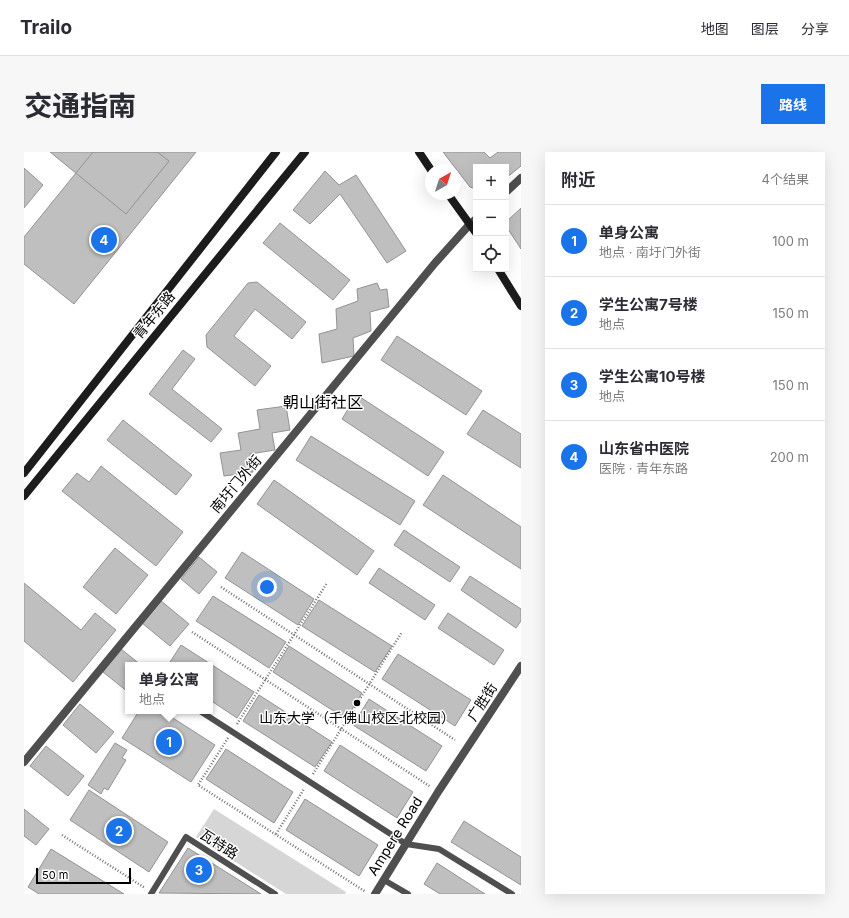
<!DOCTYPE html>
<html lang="zh">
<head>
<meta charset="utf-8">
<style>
	body { margin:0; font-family:Inter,"Noto Sans SC",sans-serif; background:#f7f7f7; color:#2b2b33 }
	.controls { position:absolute; right:12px; top:12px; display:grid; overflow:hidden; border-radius:0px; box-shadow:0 4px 16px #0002 }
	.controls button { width:36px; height:36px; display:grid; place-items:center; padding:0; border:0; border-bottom:1px solid #e1e1e2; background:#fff; color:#2b2b33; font:20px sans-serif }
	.compass { position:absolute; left:401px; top:12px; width:36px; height:36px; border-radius:50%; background:#fff; box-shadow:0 4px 16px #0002; rotate:39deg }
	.scale { position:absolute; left:12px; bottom:10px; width:95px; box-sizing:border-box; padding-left:4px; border:2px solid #000; border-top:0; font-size:11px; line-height:14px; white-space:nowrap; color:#000; -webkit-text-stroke:3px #fff; paint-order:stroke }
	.you { position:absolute; left:243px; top:435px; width:14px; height:14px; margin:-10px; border:3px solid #fff; border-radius:50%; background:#1a73e8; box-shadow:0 0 0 6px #1a73e833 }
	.badge { display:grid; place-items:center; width:26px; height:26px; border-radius:50%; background:#1a73e8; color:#fff; font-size:13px; font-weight:700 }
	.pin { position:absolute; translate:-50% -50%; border:2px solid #fff; box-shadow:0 1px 4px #0006 }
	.popup { position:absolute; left:101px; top:510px; width:88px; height:52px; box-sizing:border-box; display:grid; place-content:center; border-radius:0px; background:#fff; filter:drop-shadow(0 1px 3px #0005); font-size:13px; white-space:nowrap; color:#7c7c81 }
	.popup b { font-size:15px; color:#2b2b33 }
	.popup::after { content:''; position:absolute; left:50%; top:100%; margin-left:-8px; border:8px solid transparent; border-top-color:#fff }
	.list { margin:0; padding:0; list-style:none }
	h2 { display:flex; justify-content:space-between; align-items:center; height:52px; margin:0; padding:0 16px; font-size:17px }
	h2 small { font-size:13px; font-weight:400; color:#7c7c81 }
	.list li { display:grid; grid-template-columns:26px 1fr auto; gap:12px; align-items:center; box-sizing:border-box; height:72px; padding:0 16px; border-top:1px solid #e1e1e2 }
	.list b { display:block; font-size:15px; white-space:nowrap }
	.list p { margin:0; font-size:13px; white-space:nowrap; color:#7c7c81 }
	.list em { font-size:13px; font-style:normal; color:#7c7c81 }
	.icon { flex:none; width:22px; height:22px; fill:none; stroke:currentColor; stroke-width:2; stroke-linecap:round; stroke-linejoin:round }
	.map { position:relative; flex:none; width:497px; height:742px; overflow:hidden; border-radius:0px }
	header { display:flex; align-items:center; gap:24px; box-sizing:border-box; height:56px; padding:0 20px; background:#fff; border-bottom:1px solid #e1e1e2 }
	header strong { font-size:19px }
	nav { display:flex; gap:22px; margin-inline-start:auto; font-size:14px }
	.intro { display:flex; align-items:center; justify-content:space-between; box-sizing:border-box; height:96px; padding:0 24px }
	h1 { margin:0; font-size:28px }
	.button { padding:10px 18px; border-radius:0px; background:#1a73e8; color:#fff; font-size:14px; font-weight:700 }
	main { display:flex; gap:24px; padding:0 24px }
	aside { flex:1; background:#fff; border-radius:0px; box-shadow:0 4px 16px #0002 }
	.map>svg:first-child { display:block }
	.green { fill:#d6d6d6 }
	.building { fill:#bfbfbf; stroke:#939393 }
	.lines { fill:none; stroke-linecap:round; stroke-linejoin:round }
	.path { stroke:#717171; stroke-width:2.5; stroke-dasharray:1 2; stroke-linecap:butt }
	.service { stroke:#4f4f4f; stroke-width:6 }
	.minor { stroke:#4f4f4f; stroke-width:8 }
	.tertiary { stroke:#4f4f4f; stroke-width:8 }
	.secondary { stroke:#1c1c1c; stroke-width:8 }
	.poi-dot { fill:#000; stroke:#fff; stroke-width:1.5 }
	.labels { text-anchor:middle; stroke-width:3; stroke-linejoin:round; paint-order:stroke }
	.street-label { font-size:14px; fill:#000; stroke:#fff }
	.poi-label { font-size:14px; fill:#000; stroke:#fff }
	.quarter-label { font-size:16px; fill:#000; stroke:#fff }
</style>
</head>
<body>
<header>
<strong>Trailo</strong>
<nav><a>地图</a><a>图层</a><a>分享</a></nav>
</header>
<div class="intro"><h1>交通指南</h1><a class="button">路线</a></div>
<main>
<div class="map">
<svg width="497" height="742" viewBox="0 0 497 742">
	<rect width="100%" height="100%" fill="#fff"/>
	<!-- green -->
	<path class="green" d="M190,657L322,740L321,742H262L172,685Z"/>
	<!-- building -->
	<path class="building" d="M26,0H133L145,9L102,62Z
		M69,0H172L50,152L0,112V85Z
		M419,0H460L466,6L474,0H497V14L482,26V15H452V37L446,35Z
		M0,16L19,33L0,56Z
		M301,19L315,33L332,23L382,99L363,111L316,42L286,72L269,58Z
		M497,56V97L482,74V70Z
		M256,71L326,128L309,148L239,91Z
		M233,130L282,170L268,187L231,157L210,184L247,214L231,234L183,195L182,183L224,131Z
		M353,131L356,138L363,137L365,155L346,160L347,179L329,186L330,204L298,211L295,182L313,177L312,157L334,149L333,137Z
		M373,184L458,239L442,263L357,208Z
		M159,198L171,207L148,237L198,277L187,290L125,242Z
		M333,243L420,300L404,324L318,267Z
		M262,254L266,278L248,281L251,298L226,302L229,320L200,324L196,301L217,298L214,281L236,277L233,258Z
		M459,258L497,282V316L443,282Z
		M99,268L168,323L152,343L83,288Z
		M287,284L391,349L376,373L272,308Z
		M77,314L159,380L132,414L38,339L53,321L65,330Z
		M419,323L497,375V417L399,353Z
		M250,328L350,399L333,423L233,352Z
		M380,378L436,415L426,430L370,393Z
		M91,396L124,423L92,462L59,435Z
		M218,400L290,447L274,473L201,426Z
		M175,405L193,420L175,442L157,427Z
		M355,416L411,453L401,468L345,431Z
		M446,424L497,457V469L492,476L437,438Z
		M0,431L57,478L71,461L92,478L49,530L0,489Z
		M189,444L262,490L245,516L172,469Z
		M136,448L165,472L146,494L118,471Z
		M295,448L368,494L351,520L278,474Z
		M424,461L480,498L470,513L414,476Z
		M157,493L230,540L213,566L186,548V513H144Z
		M265,494L338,541L322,567L249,520Z
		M97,497L117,513H104V540L79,520Z
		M374,502L447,548L431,574L358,527Z
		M235,543L308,590L291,615L219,569Z
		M345,547L418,594L402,619L329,573Z
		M56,552L90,580L72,601L39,573Z
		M115,559H138L191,593L167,630L98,586Z
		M91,591L103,598L98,606L102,608L84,638L80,636L77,642L64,633Z
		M316,593L389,640L373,666L300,619Z
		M22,594L60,624L44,644L6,614Z
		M202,597L269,640L250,671L182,627Z
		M65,638L144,690L125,720L46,668Z
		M281,647L354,693L335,724L262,678Z
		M0,657L25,677L12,693L0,684Z
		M440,669L497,705V733L427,690Z
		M164,696L237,742L135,741Z
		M27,697L100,742H15L4,735Z
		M413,711L461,742H416L400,732Z"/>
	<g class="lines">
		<!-- path -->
		<path class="path" d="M197,435L431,588
			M168,480L407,635
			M213,572L303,431
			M204,586L174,633L342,740
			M289,622L378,480
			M252,682L280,637
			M38,683L121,736"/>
		<!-- service -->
		<path class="service" d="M176,559L382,692L415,697L488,742
			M360,728L384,742
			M127,742L162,685L251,742"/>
		<!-- minor -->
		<path class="minor" d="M0,610L411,111L446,72
			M351,742L414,640L497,514"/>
		<!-- tertiary -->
		<path class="tertiary" d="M482,40L497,26
			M446,72L452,67"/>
		<!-- secondary -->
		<path class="secondary" d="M395,0L407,18
			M424,42L452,81
			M474,117L497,154
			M0,321L252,0
			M0,344L281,0"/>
	</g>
	<!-- markers -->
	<circle class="poi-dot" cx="333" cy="551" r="4"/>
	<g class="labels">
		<!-- street labels -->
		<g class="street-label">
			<text transform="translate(130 163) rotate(-51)" y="5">青年东路</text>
			<text transform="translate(212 332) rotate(-50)" y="5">南圩门外街</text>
			<text transform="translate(458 550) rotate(-57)" y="5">广胜街</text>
			<text transform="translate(371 684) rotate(-58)" y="5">Ampere Road</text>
			<text transform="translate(195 692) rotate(33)" y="5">瓦特路</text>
		</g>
		<!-- poi labels -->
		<g class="poi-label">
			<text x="333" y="571">山东大学（千佛山校区北校园）</text>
		</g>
		<!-- quarter labels -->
		<g class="quarter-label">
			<text x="299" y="256">朝山街社区</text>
		</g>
	</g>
</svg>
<div class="controls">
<button>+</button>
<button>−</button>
<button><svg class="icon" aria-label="locate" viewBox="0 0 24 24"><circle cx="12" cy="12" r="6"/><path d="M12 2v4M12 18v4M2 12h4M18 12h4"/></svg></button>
</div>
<svg class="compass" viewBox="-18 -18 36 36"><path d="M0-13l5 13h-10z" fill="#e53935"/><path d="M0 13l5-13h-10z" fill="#7c7c81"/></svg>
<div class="scale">50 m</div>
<div class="you"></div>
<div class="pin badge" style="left:145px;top:590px">1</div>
<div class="popup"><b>单身公寓</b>地点</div>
<div class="pin badge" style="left:95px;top:679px">2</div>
<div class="pin badge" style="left:175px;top:718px">3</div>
<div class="pin badge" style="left:80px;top:88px">4</div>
</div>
<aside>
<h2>附近<small>4个结果</small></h2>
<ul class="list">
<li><span class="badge">1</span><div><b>单身公寓</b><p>地点 · 南圩门外街</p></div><em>100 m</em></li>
<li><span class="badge">2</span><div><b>学生公寓7号楼</b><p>地点</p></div><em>150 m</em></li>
<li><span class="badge">3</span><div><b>学生公寓10号楼</b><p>地点</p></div><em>150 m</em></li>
<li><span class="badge">4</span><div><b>山东省中医院</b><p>医院 · 青年东路</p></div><em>200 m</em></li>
</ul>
</aside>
</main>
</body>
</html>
